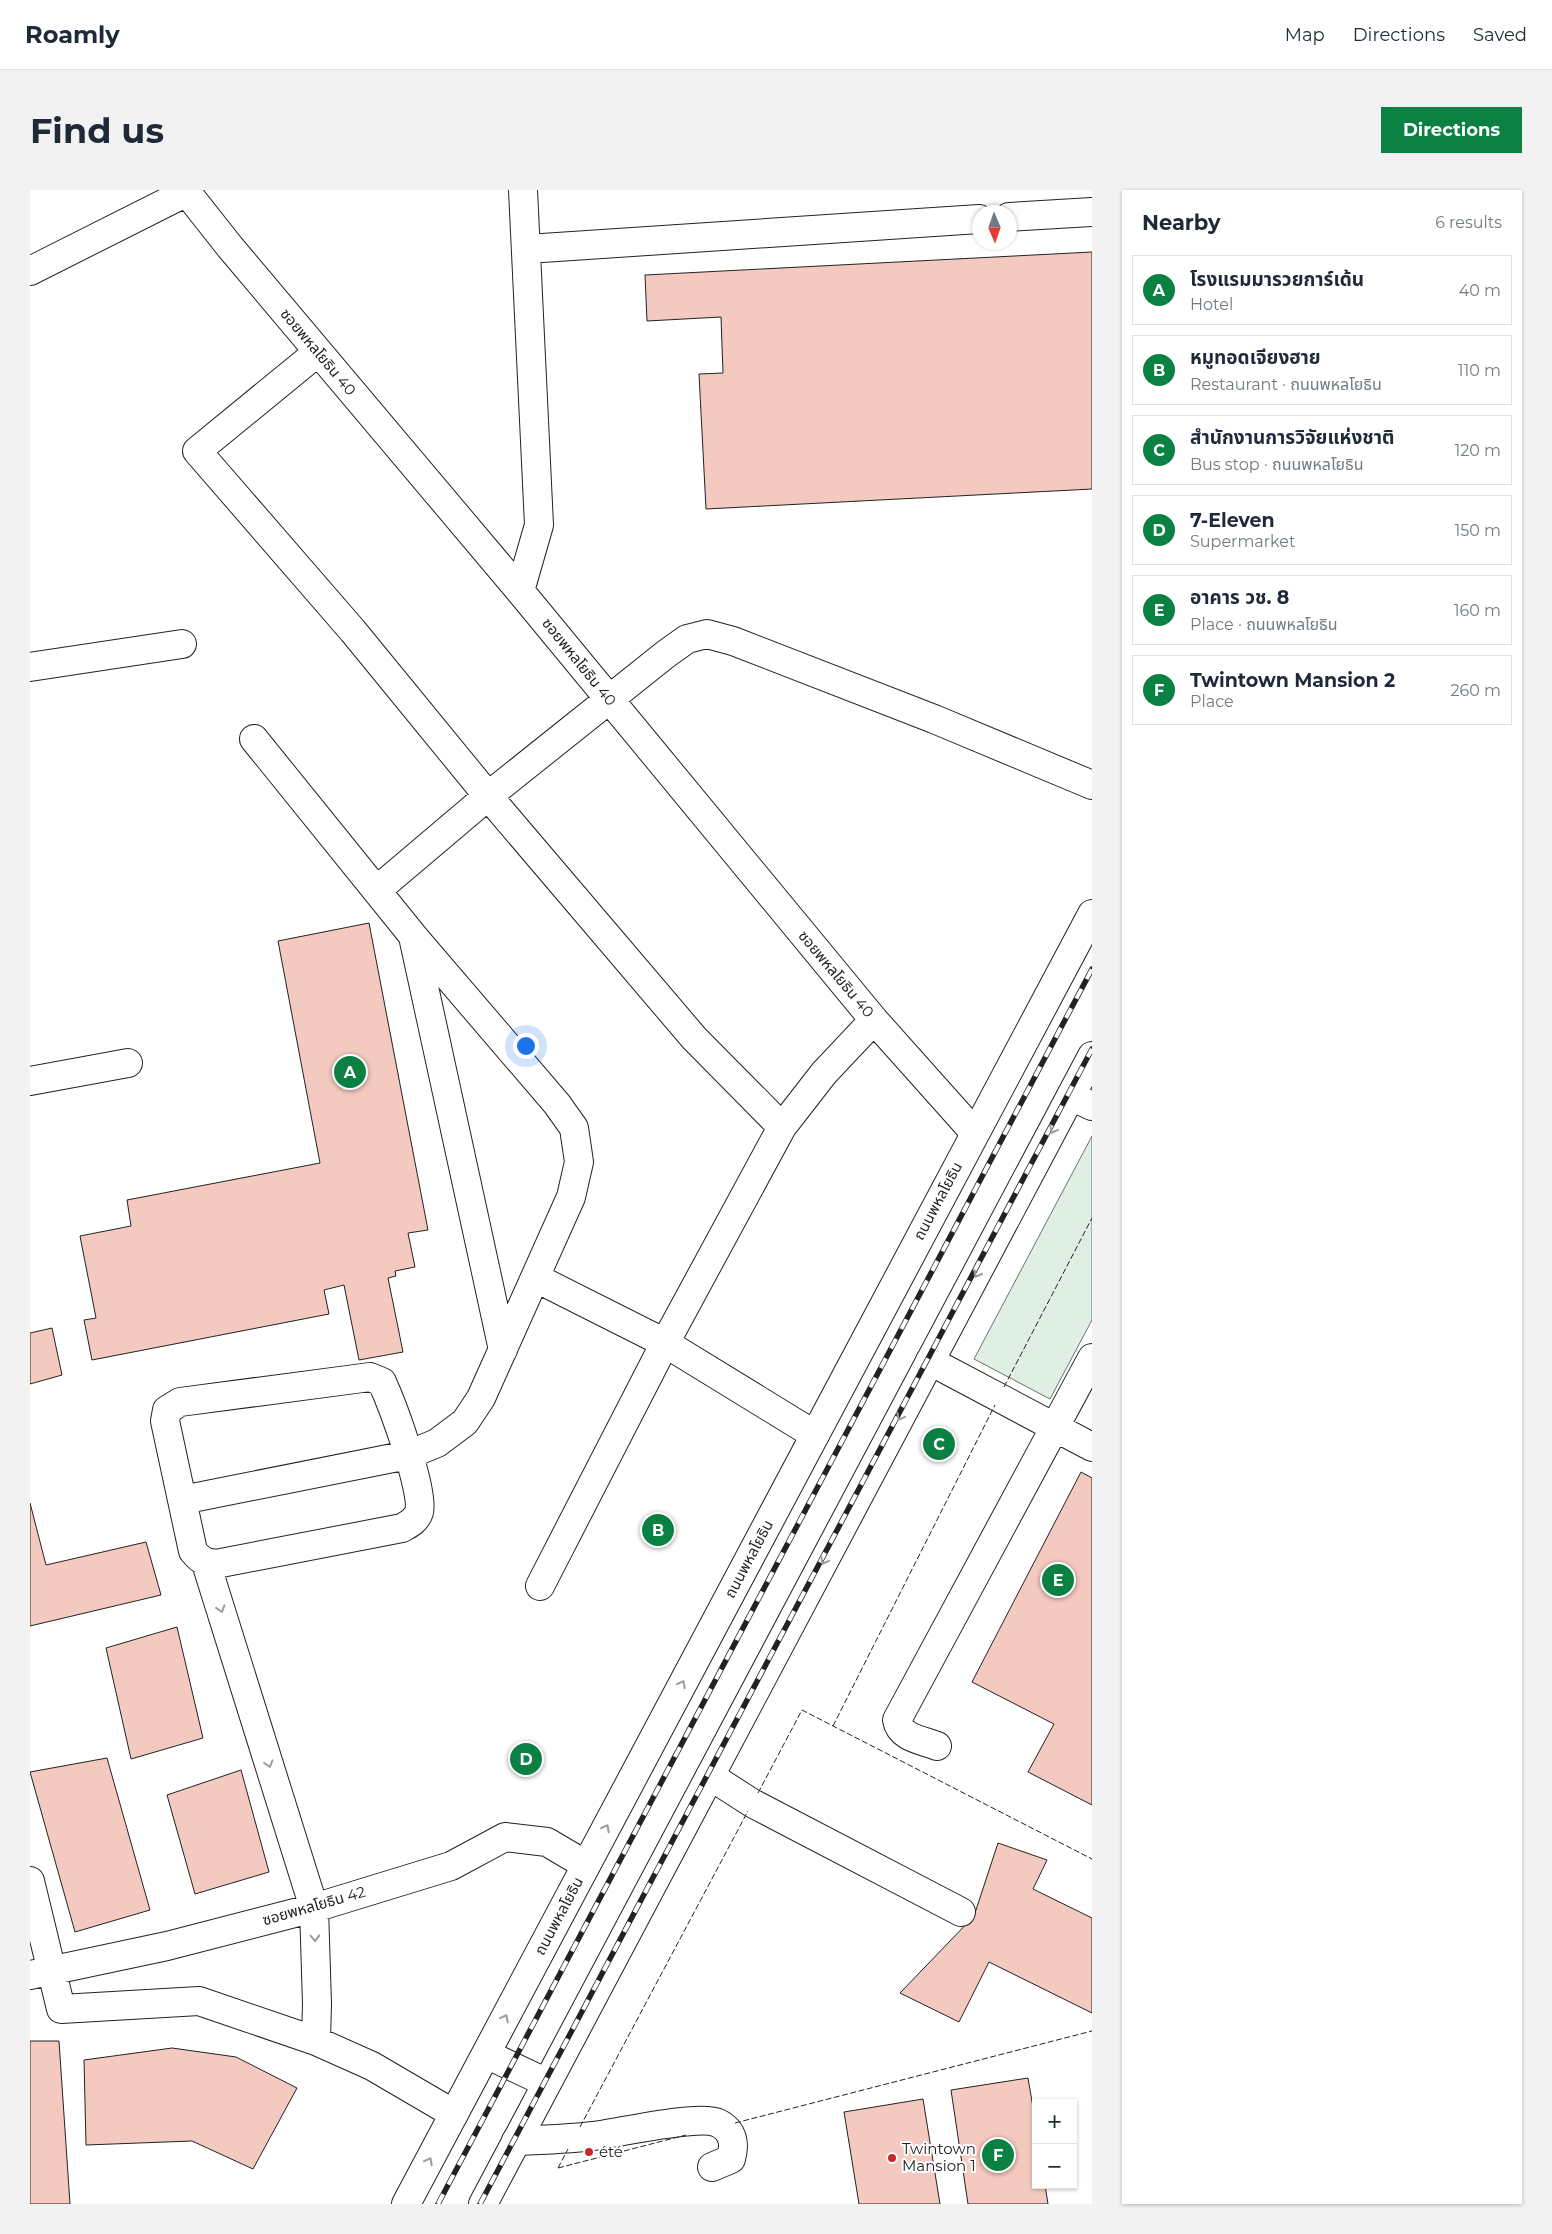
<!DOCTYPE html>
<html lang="en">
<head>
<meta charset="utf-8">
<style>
	body { margin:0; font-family:Montserrat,"Noto Sans Thai",sans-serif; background:#f2f2f3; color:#1f2937 }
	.controls { position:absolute; right:15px; bottom:15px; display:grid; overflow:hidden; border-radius:0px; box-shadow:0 1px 4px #0004 }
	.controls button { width:45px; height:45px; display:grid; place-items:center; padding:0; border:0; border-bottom:1px solid #e0e1e3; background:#fff; color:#1f2937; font:25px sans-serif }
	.compass { position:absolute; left:942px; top:15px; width:45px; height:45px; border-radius:50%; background:#fff; box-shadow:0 1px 4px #0004; rotate:178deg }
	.you { position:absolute; left:495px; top:855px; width:18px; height:18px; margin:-12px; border:4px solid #fff; border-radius:50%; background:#1a73e8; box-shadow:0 0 0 8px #1a73e833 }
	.badge { display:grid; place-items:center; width:32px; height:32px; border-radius:50%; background:#0b8043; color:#fff; font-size:16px; font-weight:700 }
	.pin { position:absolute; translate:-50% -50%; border:2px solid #fff; box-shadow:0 1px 5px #0006 }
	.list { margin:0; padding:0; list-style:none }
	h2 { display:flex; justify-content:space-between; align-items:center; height:65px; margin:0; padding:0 20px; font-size:21px }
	h2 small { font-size:16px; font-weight:400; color:#747a83 }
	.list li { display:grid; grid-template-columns:32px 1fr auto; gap:15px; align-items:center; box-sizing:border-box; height:70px; margin:0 10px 10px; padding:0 10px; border:1px solid #e0e1e3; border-radius:0px }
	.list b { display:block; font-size:19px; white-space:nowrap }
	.list p { margin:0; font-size:16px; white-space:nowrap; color:#747a83 }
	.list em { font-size:16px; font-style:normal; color:#747a83 }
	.map { position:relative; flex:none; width:1062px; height:2014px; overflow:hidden; border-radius:0px }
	header { display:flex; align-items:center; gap:30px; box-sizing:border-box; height:70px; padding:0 25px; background:#fff; border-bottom:1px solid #e0e1e3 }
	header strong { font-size:24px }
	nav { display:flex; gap:28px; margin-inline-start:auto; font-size:18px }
	.intro { display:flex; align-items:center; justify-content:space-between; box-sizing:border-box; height:120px; padding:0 30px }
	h1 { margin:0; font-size:35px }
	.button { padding:12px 22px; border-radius:0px; background:#0b8043; color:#fff; font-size:18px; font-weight:700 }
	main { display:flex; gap:30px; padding:0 30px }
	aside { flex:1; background:#fff; border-radius:0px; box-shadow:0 1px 4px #0004 }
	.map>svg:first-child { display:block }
	.green { fill:#e0efe3; stroke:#6f6f6f }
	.building { fill:#f3c9c0; stroke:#222 }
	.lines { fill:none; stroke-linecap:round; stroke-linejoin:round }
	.minor-casing { stroke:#222; stroke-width:30 }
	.major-casing { stroke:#222; stroke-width:30 }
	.minor { stroke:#fff; stroke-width:28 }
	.major { stroke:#fff; stroke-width:28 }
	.rail-casing { stroke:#222; stroke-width:5.5 }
	.rail { stroke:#fff; stroke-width:4; stroke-dasharray:11; stroke-linecap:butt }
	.fence { stroke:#222; stroke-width:1; stroke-dasharray:6 2.5; stroke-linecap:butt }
	.oneway { stroke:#9c9c9c }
	.poi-dot { fill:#c62828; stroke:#fff; stroke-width:2 }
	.labels { text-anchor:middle; stroke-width:4; stroke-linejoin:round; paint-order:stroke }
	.street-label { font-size:15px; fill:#222; stroke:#fff }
	.poi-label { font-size:15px; fill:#222; stroke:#fff; text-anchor:start }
</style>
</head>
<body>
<header>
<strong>Roamly</strong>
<nav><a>Map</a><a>Directions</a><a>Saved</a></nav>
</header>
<div class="intro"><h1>Find us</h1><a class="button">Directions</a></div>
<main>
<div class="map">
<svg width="1062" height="2014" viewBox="0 0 1062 2014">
	<rect width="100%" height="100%" fill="#fff"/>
	<!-- green -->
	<path class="green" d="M1062,946V1130L1020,1209L944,1169Z"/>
	<!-- building -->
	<path class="building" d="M1062,62V299L676,319L669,184L693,183L691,127L617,131L615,85Z
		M339,733L398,1040L378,1043L385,1077L365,1081L366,1086L358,1088L373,1162L329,1170L314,1095L294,1100L299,1124L62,1170L54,1130L66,1128L50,1046L101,1036L97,1010L290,973L248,751Z
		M22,1138L32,1185L0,1194V1143Z
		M1051,1282L1062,1288V1615L998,1582L1024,1534L942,1492Z
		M0,1313L16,1375L116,1352L131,1405L0,1436Z
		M147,1437L173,1548L101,1569L76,1458Z
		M77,1568L120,1720L45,1742L0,1582Z
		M211,1580L239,1682L165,1704L137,1605Z
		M968,1653L1017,1670L1003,1699L1062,1728V1823L959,1772L929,1832L870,1803L944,1726Z
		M0,1851H29L40,2014H0Z
		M142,1858L206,1867L267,1898L223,1979L162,1951L56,1955L54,1870Z
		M998,1888L1006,1935V1995H1015L1018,2014H938L921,1900Z
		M893,1909L910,2014H829L814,1922Z"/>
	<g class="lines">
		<!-- minor casing -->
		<g class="minor-casing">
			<path id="minor" d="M155,0L200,57L490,401L844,830L944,942
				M979,27L1062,22
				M497,59L949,29
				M0,81L157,2
				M288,162L167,261L323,441L458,606L664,848L752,937L635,1153L510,1396
				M490,401L509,335L493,0
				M0,477L152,454
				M347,700L458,606L636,464L657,449L677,444L703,451L904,529L1062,595
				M384,751L473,1160
				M0,891L98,873
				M1041,906L1062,916
				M752,937L794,883L844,830
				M506,1088L635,1153L785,1245
				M900,1171L1062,1257
				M340,1187L352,1192C362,1214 395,1302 389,1322C386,1331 379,1334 372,1338L191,1373C178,1375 171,1371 163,1361L135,1231L137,1220L150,1212Z
				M152,1310L378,1265L407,1253L435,1232L451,1208L541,1007L549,972L544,938L527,914L384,747L224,549
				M176,1373L284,1718L287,1814L286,1851
				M907,1556C892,1550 870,1548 867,1530L1062,1168
				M680,1586L722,1613L931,1722
				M0,1691L31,1819L169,1811L286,1851L342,1876L424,1924
				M0,1785L137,1756L284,1718L421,1676L475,1647L517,1652L556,1675
				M486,1951C512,1950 538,1949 563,1946C588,1943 669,1924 688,1933C704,1941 705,1955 701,1969L682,1977"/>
		</g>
		<!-- major casing -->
		<g class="major-casing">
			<path id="major" d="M456,1864L517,1893
				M376,2014L1062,724
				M453,2014L1062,866"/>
		</g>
		<!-- minor -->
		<use href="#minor" class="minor"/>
		<!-- major -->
		<use href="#major" class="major"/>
		<!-- rail casing -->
		<g class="rail-casing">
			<path id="rail" d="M408,2014L1062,779
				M450,2014L1062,859"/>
		</g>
		<!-- rail -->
		<use href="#rail" class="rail"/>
		<!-- fence -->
		<path class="fence" d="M974,1197L1062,1028
			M803,1536L965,1215
			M728,1603L772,1520L1062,1669
			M705,1933L1062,1841
			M550,1937L718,1621
			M528,1978L538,1959
			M528,1978L656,1945"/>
	</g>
	<!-- one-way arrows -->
	<defs><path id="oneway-chevron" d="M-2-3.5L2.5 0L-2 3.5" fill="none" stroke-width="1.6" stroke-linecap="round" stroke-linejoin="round" transform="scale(1.25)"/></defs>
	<g class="oneway">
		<use href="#oneway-chevron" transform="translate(1023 940) rotate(118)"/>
		<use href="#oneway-chevron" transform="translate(947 1084) rotate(118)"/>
		<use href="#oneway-chevron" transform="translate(870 1227) rotate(118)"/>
		<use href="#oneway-chevron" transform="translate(794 1371) rotate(118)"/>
		<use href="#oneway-chevron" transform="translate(191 1419) rotate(73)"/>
		<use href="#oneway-chevron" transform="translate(652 1494) rotate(-62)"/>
		<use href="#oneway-chevron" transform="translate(239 1574) rotate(73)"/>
		<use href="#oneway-chevron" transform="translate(576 1638) rotate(-62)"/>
		<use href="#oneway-chevron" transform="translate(285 1748) rotate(88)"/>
		<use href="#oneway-chevron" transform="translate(475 1828) rotate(-62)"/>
		<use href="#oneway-chevron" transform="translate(399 1971) rotate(-62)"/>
	</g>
	<!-- markers -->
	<g class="poi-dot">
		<circle cx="559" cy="1962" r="5"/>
		<circle cx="862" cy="1968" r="5"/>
	</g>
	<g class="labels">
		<!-- street labels -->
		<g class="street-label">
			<text transform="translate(288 162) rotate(50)" y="5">ซอยพหลโยธิน 40</text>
			<text transform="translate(549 472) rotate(51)" y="5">ซอยพหลโยธิน 40</text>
			<text transform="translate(806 784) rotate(50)" y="5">ซอยพหลโยธิน 40</text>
			<text transform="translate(908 1011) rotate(-62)" y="5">ถนนพหลโยธิน</text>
			<text transform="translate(719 1369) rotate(-62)" y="5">ถนนพหลโยธิน</text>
			<text transform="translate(284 1716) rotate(-16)" y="5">ซอยพหลโยธิน 42</text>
			<text transform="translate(529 1726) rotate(-62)" y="5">ถนนพหลโยธิน</text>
		</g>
		<!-- poi labels -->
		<g class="poi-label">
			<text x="872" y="1964">Twintown<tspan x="872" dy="17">Mansion 1</tspan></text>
			<text x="569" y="1967">été</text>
		</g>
	</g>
</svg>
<div class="controls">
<button>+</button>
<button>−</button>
</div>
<svg class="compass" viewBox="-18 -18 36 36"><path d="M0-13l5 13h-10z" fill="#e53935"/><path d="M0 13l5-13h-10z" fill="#747a83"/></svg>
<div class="you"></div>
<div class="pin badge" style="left:320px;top:882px">A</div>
<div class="pin badge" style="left:628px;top:1340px">B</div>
<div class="pin badge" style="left:909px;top:1254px">C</div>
<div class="pin badge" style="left:496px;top:1569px">D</div>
<div class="pin badge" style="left:1028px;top:1390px">E</div>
<div class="pin badge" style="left:968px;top:1965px">F</div>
</div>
<aside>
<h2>Nearby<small>6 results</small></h2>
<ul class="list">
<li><span class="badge">A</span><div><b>โรงแรมมารวยการ์เด้น</b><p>Hotel</p></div><em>40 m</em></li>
<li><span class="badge">B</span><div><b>หมูทอดเจียงฮาย</b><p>Restaurant · ถนนพหลโยธิน</p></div><em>110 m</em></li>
<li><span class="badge">C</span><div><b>สำนักงานการวิจัยแห่งชาติ</b><p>Bus stop · ถนนพหลโยธิน</p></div><em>120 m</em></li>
<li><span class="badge">D</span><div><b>7-Eleven</b><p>Supermarket</p></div><em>150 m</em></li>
<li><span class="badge">E</span><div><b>อาคาร วช. 8</b><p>Place · ถนนพหลโยธิน</p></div><em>160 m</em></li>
<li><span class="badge">F</span><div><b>Twintown Mansion 2</b><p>Place</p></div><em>260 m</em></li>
</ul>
</aside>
</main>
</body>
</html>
